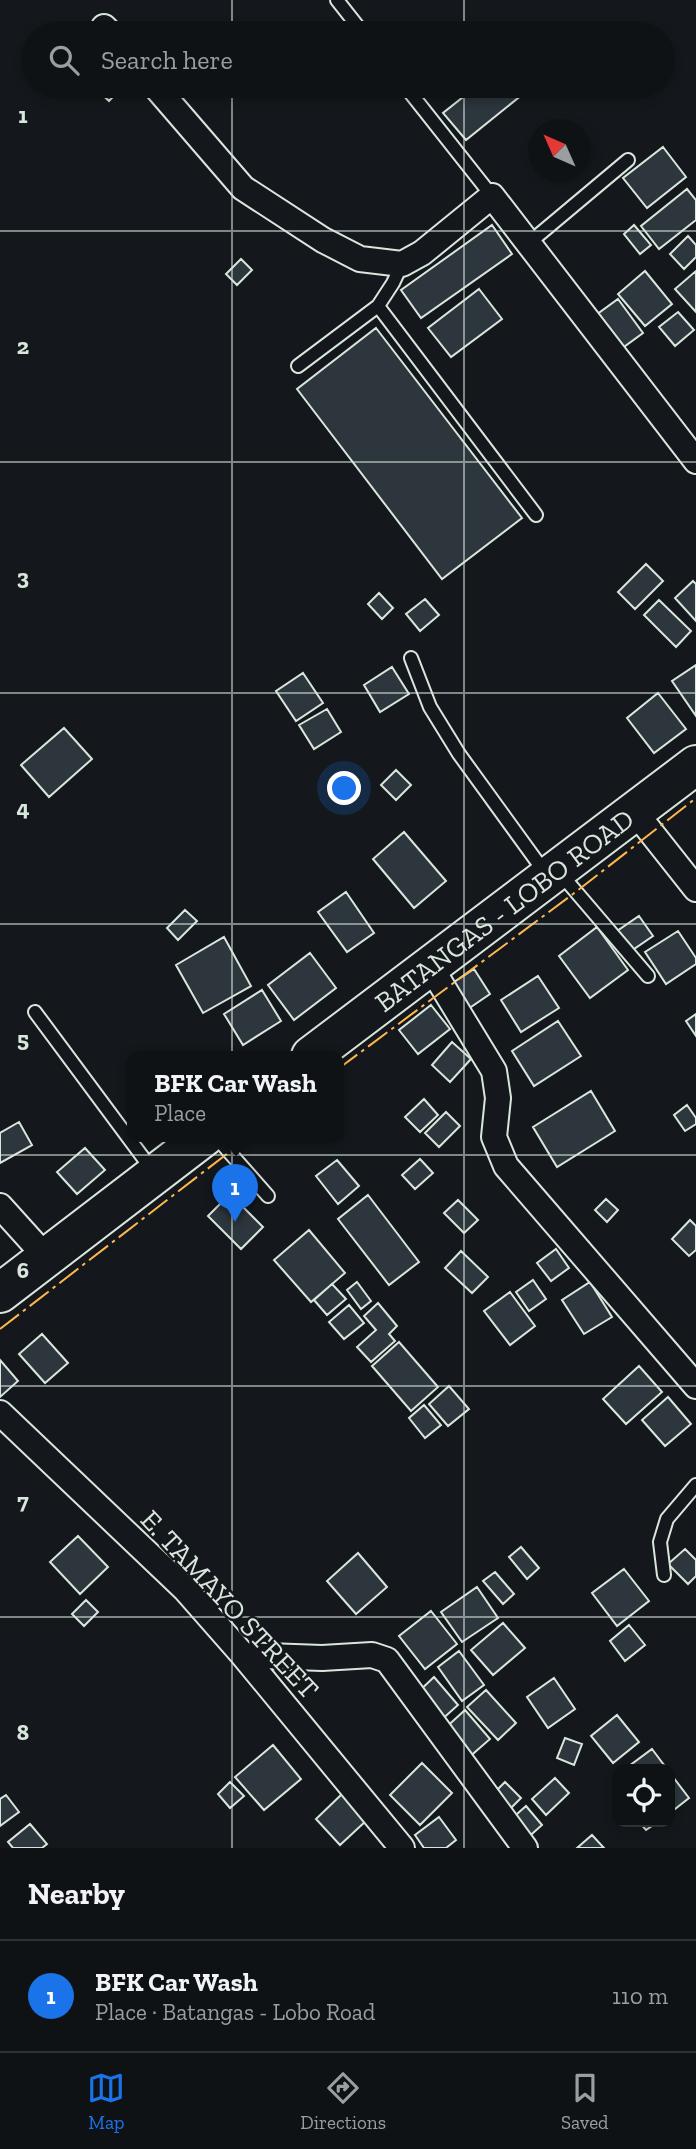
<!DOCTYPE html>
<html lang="en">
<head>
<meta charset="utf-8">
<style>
	body { margin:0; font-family:"Zilla Slab",serif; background:#1d2022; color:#f1f3f6 }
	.controls { position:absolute; right:21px; bottom:21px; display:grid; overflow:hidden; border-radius:14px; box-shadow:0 4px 10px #0003 }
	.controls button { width:63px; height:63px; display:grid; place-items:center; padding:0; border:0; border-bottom:2px solid #2f3234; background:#0f1215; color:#f1f3f6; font:35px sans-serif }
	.compass { position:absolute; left:528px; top:119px; width:63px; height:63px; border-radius:50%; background:#0f1215; box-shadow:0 4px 10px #0003; rotate:315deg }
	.you { position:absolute; left:345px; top:789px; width:24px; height:24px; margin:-18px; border:5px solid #fff; border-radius:50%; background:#1a73e8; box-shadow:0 0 0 10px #1a73e833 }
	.badge { display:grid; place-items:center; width:46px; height:46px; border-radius:50%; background:#1a73e8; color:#fff; font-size:23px; font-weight:700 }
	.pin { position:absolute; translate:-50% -58px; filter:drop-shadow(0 2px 4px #0008) }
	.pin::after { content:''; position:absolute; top:37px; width:24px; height:21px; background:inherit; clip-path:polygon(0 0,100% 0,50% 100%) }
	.popup { position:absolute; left:127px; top:1051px; width:217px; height:91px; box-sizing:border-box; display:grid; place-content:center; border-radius:14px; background:#0f1215; filter:drop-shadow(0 2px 5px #0005); font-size:23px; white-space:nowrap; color:#9b9ea0 }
	.popup b { font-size:26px; color:#f1f3f6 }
	.popup::after { content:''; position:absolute; left:50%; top:100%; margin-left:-14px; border:14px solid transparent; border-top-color:#0f1215 }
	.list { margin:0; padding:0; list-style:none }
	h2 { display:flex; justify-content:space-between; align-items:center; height:91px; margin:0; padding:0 28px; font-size:30px }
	h2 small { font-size:23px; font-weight:400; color:#9b9ea0 }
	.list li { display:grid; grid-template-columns:46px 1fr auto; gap:21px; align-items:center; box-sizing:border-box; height:112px; padding:0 28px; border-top:2px solid #2f3234 }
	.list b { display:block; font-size:26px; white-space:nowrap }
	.list p { margin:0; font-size:23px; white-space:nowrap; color:#9b9ea0 }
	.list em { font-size:23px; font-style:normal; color:#9b9ea0 }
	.icon { flex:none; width:38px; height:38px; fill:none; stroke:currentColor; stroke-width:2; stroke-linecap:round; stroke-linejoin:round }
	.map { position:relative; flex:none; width:696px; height:1848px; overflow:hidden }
	.search { position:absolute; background:#0f1215; box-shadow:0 4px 10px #0003; left:21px; right:21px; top:21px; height:77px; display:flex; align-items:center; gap:18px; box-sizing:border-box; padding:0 24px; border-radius:38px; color:#9b9ea0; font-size:26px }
	.sheet { height:203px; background:#0f1215 }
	nav { display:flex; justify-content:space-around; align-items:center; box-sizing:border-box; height:98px; border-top:2px solid #2f3234; background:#0f1215; font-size:19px; color:#9b9ea0 }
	nav a { display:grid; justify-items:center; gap:4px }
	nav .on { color:#1a73e8 }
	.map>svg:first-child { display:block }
	.building { fill:#2c363c; stroke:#d8e6dc; stroke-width:2 }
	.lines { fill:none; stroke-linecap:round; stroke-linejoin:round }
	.service-casing { stroke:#d8e6dc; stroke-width:16 }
	.minor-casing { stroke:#d8e6dc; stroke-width:28 }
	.primary-casing { stroke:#d8e6dc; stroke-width:42 }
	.service { stroke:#14181c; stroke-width:12 }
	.minor { stroke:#14181c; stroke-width:24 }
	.primary { stroke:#14181c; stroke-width:38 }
	.power { stroke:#ffb74d; stroke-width:2; stroke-dasharray:24 5 3.5 5; stroke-linecap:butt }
	.grid { fill:none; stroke:#d8e6dc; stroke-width:2; stroke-opacity:0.55 }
	.labels { text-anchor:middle; stroke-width:5; stroke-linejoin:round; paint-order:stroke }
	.street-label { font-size:28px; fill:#d8e6dc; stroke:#14181c }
	.grid-label { font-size:23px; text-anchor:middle; font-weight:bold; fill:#d8e6dc; stroke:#14181c; stroke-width:5; stroke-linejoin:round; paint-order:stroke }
</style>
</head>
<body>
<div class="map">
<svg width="696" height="1848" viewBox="0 0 696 1848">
	<rect width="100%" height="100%" fill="#14181c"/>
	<!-- building -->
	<path class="building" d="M455,23L463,33H441Z
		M93,86H123L109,101Z
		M477,86H525L528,90L466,140L443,113Z
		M663,147L686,177L647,208L623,178Z
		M687,189L696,200V220L659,249L641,226Z
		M492,225L512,254L421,318L401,290Z
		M634,225L651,245L640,254L624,234Z
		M688,236L696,245V257L684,269L670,254Z
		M241,259L252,270L237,285L226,274Z
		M645,271L672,304L645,326L618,294Z
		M696,271V312L675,289Z
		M479,289L502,319L451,357L428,328Z
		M618,299L643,333L621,349L596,315Z
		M678,312L694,330L675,346L659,327Z
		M376,328L522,518L442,579L297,389Z
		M646,564L663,581L635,609L618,592Z
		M693,581L696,584V621L675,598Z
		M379,593L393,608L382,619L368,604Z
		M425,599L439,615L420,631L406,614Z
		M659,600L691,631L676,647L644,615Z
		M696,665V716L672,681Z
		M392,667L409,694L380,712L364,685Z
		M303,673L323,703L296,721L276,691Z
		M658,693L686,729L654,753L627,718Z
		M327,709L341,732L314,749L299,725Z
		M64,728L92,759L49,797L21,765Z
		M396,770L411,785L396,800L381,785Z
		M404,832L446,881L414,908L373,859Z
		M346,892L374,933L347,952L318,912Z
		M185,910L197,921L178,940L167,928Z
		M639,916L653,936L631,951L617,931Z
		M597,927L628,970L590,998L559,956Z
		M678,931L696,958V964L666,984L645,952Z
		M224,937L251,986L203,1013L176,965Z
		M310,953L336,988L294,1020L268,985Z
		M474,969L490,994L465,1011L448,986Z
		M538,976L559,1008L521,1032L501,1000Z
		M262,990L281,1021L243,1045L224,1014Z
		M431,1005L450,1029L418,1054L399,1030Z
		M696,1014V1036L686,1021Z
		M558,1021L581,1056L534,1086L512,1051Z
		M452,1042L471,1059L450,1082L432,1065Z
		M591,1091L615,1131L557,1167L533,1127Z
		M424,1099L438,1115L420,1132L405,1117Z
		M687,1105L696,1118V1124L685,1131L674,1115Z
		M446,1112L460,1126L439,1147L425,1133Z
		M19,1122L32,1145L0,1163V1133Z
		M85,1148L105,1170L77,1194L57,1172Z
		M420,1159L433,1173L415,1189L402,1175Z
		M337,1160L359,1186L338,1204L316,1176Z
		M230,1194L263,1227L241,1249L208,1216Z
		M368,1195L419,1262L389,1285L338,1219Z
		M606,1199L618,1210L607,1222L595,1210Z
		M458,1200L478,1220L464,1233L444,1213Z
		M690,1220L696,1226V1250L689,1256L672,1239Z
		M309,1230L345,1273L311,1302L274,1260Z
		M556,1249L569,1268L551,1281L537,1263Z
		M461,1251L488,1277L472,1293L445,1268Z
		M533,1280L546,1299L529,1311L516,1292Z
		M357,1282L371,1301L361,1309L347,1290Z
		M590,1282L612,1317L584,1334L562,1300Z
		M332,1284L346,1299L327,1315L314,1300Z
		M510,1292L535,1326L510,1345L484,1311Z
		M378,1303L397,1326L389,1334L395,1341L371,1362L357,1347L376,1330L364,1316Z
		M349,1305L364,1323L344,1339L329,1322Z
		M42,1334L68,1363L45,1383L19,1354Z
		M399,1342L438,1387L411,1411L372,1366Z
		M0,1360L18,1381L0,1397Z
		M639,1366L662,1392L626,1424L603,1399Z
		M449,1386L469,1409L448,1426L429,1404Z
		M668,1397L691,1424L665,1446L642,1420Z
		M424,1405L441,1425L425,1438L409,1418Z
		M78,1536L108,1567L80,1594L50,1562Z
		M521,1547L539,1568L527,1579L509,1557Z
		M685,1549L696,1560V1576L688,1584L668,1564Z
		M358,1553L387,1587L356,1614L327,1581Z
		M624,1569L649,1601L617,1626L592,1593Z
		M495,1572L514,1594L503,1604L483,1581Z
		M477,1587L498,1618L462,1642L441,1612Z
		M86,1600L98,1612L84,1626L72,1614Z
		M431,1611L457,1644L425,1669L399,1636Z
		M503,1623L525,1648L493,1675L471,1650Z
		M629,1625L645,1645L625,1661L610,1641Z
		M459,1651L484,1685L462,1701L438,1667Z
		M434,1677L458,1705L439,1722L416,1694Z
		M554,1678L575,1709L548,1728L527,1697Z
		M486,1690L516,1723L498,1740L467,1707Z
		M465,1710L490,1739L467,1759L442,1731Z
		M617,1715L639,1742L613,1763L591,1736Z
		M565,1738L582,1744L574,1765L557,1758Z
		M273,1745L301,1779L264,1810L235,1777Z
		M652,1749L667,1769H625Z
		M422,1763L452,1793L420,1825L390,1795Z
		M670,1773L689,1798L670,1813Z
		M555,1778L569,1793L546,1815L532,1799Z
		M230,1782L244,1796L230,1808L218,1794Z
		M505,1782L521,1798L507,1812L491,1796Z
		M342,1794L367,1820L340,1845L316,1819Z
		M6,1795L19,1812L0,1826V1799Z
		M526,1806L542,1825L524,1841L508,1822Z
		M439,1817L456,1840L446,1848H424L415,1835Z
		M639,1822H658L646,1830Z
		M30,1824L47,1844L42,1848H13L8,1842Z
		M592,1835L604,1848H577Z"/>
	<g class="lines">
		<!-- service casing -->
		<g class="service-casing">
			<path id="service" d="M337,0L363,33
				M405,86L492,196
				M529,243L628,160
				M378,306L536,515
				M298,366L378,306L393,283L402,264
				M411,658L430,707L459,754L546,874
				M560,873L648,976
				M35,1012L153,1171
				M215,1136L268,1196
				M664,1575L660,1542L667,1519L696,1485"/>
		</g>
		<!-- minor casing -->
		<g class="minor-casing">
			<path id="minor" d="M104,27L110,33
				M155,86L243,188L323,240L360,259L402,264L422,253L492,196L696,461
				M635,812L696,889
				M430,966L494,1071L498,1098L494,1137L506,1166L696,1386
				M0,1206L46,1257
				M0,1413L185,1589L243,1655L402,1848
				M243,1655L322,1658L372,1655L387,1660L525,1848"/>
		</g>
		<!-- primary casing -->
		<g class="primary-casing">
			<g id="primary">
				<path id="s1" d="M311,1056L696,765"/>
				<path d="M0,1293L205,1136"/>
			</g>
		</g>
		<!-- service -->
		<use href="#service" class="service"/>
		<!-- minor -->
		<use href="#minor" class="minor"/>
		<!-- primary -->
		<use href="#primary" class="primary"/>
		<!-- power -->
		<path class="power" d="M338,1069L573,894L696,798
			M0,1329L250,1136"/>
	</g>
	<!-- grid -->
	<path class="grid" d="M232,0V33M464,0V33M232,86V1848M464,86V1848M0,231H696M0,462H696M0,693H696M0,924H696M0,1155H696M0,1386H696M0,1617H696"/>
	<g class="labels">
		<!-- street labels -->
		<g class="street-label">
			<text dy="10" stroke="none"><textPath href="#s1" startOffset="242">BATANGAS - LOBO ROAD</textPath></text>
			<text transform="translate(230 1604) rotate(47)" y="10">E. TAMAYO STREET</text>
		</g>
	</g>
	<g class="grid-label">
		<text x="23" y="123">1</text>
		<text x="23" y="354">2</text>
		<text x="23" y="585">3</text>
		<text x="23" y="816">4</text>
		<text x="23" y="1047">5</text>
		<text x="23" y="1278">6</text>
		<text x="23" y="1509">7</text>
		<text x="23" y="1740">8</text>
	</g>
</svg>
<div class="controls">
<button><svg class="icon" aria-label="locate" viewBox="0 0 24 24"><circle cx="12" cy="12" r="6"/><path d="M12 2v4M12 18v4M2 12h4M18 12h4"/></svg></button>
</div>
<svg class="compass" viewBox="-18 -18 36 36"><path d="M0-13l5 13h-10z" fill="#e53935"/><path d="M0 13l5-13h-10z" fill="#9b9ea0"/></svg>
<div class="you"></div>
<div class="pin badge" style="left:235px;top:1222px">1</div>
<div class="popup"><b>BFK Car Wash</b>Place</div>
<div class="search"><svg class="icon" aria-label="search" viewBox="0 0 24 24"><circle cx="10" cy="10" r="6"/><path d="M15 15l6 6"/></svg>Search here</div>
</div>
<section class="sheet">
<h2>Nearby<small></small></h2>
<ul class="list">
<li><span class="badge">1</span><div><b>BFK Car Wash</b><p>Place · Batangas - Lobo Road</p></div><em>110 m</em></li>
</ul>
</section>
<nav>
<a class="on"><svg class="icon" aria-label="map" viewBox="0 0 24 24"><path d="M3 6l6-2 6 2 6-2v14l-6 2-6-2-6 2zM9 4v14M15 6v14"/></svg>Map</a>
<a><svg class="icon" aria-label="directions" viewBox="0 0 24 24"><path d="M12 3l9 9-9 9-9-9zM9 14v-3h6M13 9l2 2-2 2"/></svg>Directions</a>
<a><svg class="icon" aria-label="saved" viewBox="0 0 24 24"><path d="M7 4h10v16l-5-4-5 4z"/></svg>Saved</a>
</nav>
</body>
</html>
